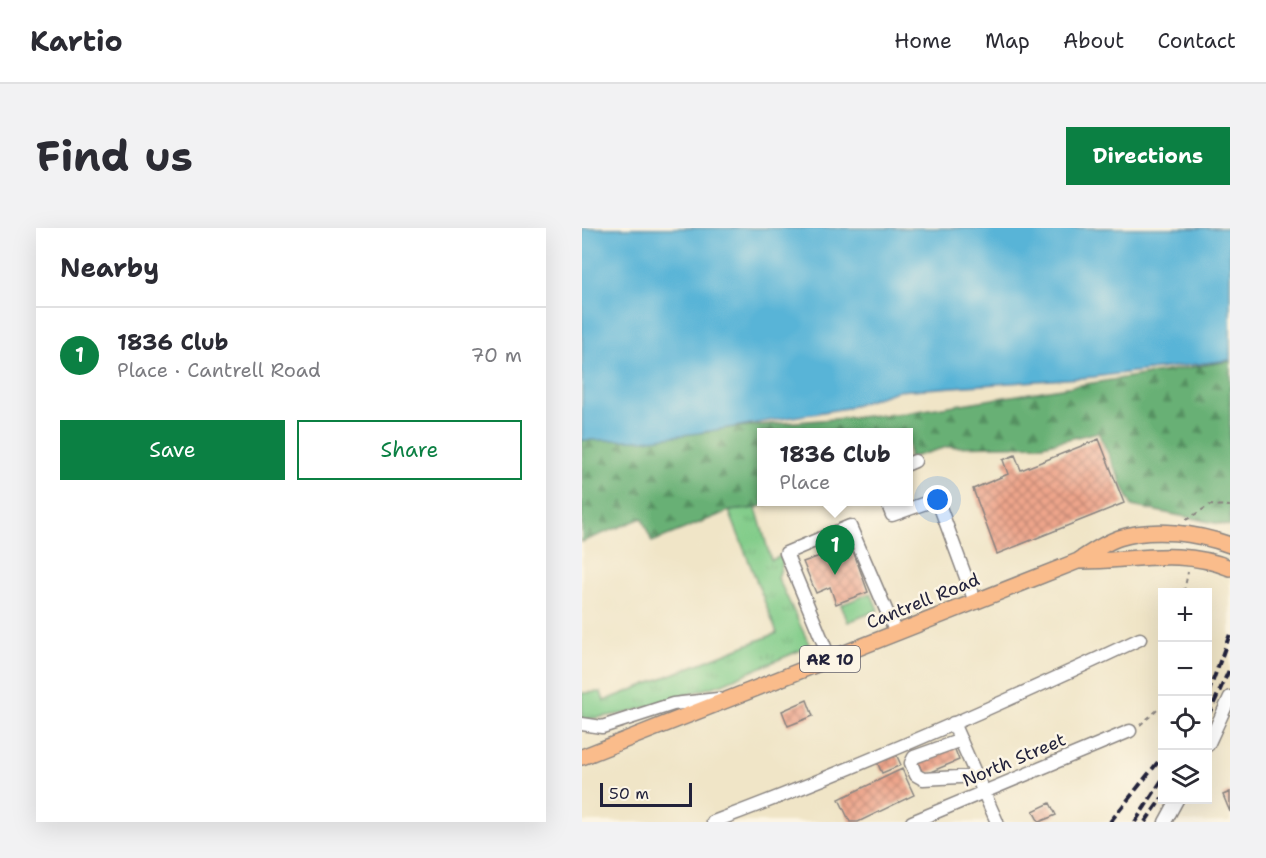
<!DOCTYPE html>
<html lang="en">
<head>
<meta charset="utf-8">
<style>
	body { margin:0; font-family:"Shantell Sans",sans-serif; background:#f2f2f3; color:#2b2b33 }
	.controls { position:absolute; right:18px; bottom:18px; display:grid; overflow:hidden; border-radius:0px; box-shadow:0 6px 24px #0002 }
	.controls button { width:54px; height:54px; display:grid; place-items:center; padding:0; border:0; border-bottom:2px solid #e1e1e2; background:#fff; color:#2b2b33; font:30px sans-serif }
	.scale { position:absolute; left:18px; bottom:15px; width:92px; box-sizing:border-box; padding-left:6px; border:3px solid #22223b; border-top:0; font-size:16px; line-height:21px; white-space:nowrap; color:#22223b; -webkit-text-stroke:4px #fcf5e5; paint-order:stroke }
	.you { position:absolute; left:356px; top:272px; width:21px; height:21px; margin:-15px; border:4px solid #fff; border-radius:50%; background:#1a73e8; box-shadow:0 0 0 9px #1a73e833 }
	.badge { display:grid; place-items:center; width:39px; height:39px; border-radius:50%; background:#0b8043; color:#fff; font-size:20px; font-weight:700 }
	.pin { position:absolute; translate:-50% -50px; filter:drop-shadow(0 2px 3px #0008) }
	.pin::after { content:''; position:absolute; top:32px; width:21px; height:18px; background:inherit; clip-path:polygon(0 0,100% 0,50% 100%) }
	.popup { position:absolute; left:175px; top:200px; width:156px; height:78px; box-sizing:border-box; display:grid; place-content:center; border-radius:0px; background:#fff; filter:drop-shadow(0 2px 4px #0005); font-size:20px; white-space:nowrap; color:#7c7c81 }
	.popup b { font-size:22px; color:#2b2b33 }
	.popup::after { content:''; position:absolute; left:50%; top:100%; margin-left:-12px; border:12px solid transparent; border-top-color:#fff }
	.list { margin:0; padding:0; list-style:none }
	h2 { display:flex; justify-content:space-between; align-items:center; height:78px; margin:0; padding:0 24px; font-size:26px }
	h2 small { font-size:20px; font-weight:400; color:#7c7c81 }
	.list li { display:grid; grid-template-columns:39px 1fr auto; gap:18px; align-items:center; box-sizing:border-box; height:96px; padding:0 24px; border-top:2px solid #e1e1e2 }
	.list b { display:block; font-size:22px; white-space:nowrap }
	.list p { margin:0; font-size:20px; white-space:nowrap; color:#7c7c81 }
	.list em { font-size:20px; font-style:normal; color:#7c7c81 }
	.actions { display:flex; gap:12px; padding:18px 24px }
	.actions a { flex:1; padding:14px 0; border:2px solid #0b8043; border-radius:0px; text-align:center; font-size:21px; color:#0b8043 }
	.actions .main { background:#0b8043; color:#fff }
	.icon { flex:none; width:33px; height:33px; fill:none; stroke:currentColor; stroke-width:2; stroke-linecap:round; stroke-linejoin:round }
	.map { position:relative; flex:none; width:648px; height:594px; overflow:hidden; border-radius:0px }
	header { display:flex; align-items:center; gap:36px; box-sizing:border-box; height:84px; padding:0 30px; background:#fff; border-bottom:2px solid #e1e1e2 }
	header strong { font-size:28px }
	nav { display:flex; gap:33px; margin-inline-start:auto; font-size:21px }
	.intro { display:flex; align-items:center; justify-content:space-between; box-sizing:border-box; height:144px; padding:0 36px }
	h1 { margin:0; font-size:42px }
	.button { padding:15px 27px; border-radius:0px; background:#0b8043; color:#fff; font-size:21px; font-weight:700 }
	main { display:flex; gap:36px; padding:0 36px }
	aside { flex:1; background:#fff; border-radius:0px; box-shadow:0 6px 24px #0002 }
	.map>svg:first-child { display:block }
	.grass { fill:url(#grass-tufts); stroke:#527762; stroke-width:1.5 }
	.forest { fill:url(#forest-firs); stroke:#456958; stroke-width:1.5 }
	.garden { fill:#81cc89; stroke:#527762; stroke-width:1.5 }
	.water { fill:#59b4d7; stroke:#3e6b89; stroke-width:1.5 }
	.building { fill:url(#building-cross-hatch) }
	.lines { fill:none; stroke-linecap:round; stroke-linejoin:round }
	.minor-casing { stroke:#898481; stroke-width:15 }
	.major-casing { stroke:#898481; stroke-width:18 }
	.path { stroke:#898481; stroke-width:2; stroke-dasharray:4.5 4.5; stroke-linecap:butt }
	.minor { stroke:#fff; stroke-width:12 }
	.major { stroke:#fabc8b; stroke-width:15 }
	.rail { stroke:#22223b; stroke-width:4; stroke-dasharray:9 4.5; stroke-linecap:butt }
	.labels { text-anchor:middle; stroke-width:5; stroke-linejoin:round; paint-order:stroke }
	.shield { fill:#fcf5e5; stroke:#63616e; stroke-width:1.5 }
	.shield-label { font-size:16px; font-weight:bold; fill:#22223b }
	.street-label { font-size:18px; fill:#22223b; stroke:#fcf5e5 }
</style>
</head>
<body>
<header>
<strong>Kartio</strong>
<nav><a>Home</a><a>Map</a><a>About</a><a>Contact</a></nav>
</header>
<div class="intro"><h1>Find us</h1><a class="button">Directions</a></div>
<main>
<aside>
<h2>Nearby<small></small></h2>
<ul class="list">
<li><span class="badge">1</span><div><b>1836 Club</b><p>Place · Cantrell Road</p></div><em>70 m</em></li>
</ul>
<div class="actions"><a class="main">Save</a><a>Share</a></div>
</aside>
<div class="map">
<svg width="648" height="594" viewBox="0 0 648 594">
	<defs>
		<pattern id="grass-tufts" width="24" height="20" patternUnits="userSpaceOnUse" patternTransform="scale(1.5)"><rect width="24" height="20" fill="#81cc89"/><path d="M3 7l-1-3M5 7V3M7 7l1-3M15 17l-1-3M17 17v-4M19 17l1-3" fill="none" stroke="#6faf77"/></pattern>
		<pattern id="forest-firs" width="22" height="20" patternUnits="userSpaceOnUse" patternTransform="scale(1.5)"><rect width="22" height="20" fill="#68b075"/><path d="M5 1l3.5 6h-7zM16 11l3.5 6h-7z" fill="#558f61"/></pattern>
		<pattern id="building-cross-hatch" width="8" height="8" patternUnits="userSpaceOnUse" patternTransform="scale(1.5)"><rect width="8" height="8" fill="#eea58b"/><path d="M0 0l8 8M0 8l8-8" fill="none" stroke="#c08673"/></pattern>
	</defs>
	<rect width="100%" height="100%" fill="#fcf5e5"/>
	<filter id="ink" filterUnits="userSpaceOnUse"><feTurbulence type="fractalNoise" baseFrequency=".0167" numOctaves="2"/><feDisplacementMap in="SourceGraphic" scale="12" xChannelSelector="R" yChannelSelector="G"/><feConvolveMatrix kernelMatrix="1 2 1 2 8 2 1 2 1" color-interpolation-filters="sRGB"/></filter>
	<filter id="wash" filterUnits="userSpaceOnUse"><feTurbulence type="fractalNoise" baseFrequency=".008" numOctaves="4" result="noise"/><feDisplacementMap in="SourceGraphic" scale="24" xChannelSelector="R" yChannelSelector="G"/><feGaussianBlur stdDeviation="1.35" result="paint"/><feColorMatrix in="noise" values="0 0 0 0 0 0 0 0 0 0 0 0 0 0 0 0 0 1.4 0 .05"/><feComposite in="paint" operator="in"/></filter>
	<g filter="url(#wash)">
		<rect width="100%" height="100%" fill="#f0e5c7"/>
		<!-- grass -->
		<path class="grass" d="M174,280L189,332L199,328L201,334L196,350L228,418L140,456L45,485L0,492V465L19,464L22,473L195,405L147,283Z"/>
		<!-- forest -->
		<path class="forest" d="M648,133V298L550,278L516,204L461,217L365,219L327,230L326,204H180V274H190L174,280L147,283L70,314L60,290L0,314V212L323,185Z"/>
		<!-- garden -->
		<path class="garden" d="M289,365L296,382L266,394L259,377Z"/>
		<!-- water -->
		<path class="water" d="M0,0H648V132L511,149L315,163L265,180L116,205L61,212H0Z"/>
		<g id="blocks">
			<!-- building -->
			<path class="building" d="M517,211L542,275L415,326L391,261L426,246L421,232L433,227L439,242Z
				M269,317L286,364L254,376L248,359L234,365L221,334Z
				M225,472L231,488L206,498L200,483Z
				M372,519L377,532L341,547L336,534Z
				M314,526L319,537L300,545L295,534Z
				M320,541L332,567L276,594H268L257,571Z
				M648,564V584L641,567Z
				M468,575L474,587L457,594L451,583Z"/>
		</g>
	</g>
	<g filter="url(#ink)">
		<use href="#blocks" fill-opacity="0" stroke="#898481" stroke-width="1.5"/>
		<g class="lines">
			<!-- minor casing -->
			<g class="minor-casing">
				<path id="minor" d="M326,236L333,233
					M305,274L310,287L355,271L393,374
					M248,431L204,325L268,298L314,405
					M371,495L415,594
					M0,496L20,499L91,476L136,471
					M379,512L332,529L329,535L334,547L341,551L395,548
					M626,517L648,469
					M131,594C276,540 417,477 558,411
					M330,594L548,503
					M583,594L595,572"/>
			</g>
			<!-- major casing -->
			<g class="major-casing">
				<path id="major" d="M496,333C548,334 597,319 648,340
					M0,529L496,333C508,325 522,315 537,310C571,299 615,305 648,317"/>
			</g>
			<!-- path -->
			<path class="path" d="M604,292L628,277L648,278
				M602,364L606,344
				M558,497L580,478"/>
			<!-- minor -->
			<use href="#minor" class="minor"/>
			<!-- major -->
			<use href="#major" class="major"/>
			<!-- rail -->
			<path class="rail" d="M626,466L648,406
				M626,488L648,440
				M528,594L580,529
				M553,594L580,552
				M563,594L580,570"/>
		</g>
	</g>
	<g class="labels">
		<!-- shield labels -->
		<rect class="shield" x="218" y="418" width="60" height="26" rx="4.5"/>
		<g class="shield-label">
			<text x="248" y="437">AR 10</text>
		</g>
		<!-- street labels -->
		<g class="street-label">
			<text transform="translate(341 373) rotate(-22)" y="6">Cantrell Road</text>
			<text transform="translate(432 532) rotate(-23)" y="6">North Street</text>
		</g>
	</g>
</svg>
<div class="controls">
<button>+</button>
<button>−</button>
<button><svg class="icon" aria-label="locate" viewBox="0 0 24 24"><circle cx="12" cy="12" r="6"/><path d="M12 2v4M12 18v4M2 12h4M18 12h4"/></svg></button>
<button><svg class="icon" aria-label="layers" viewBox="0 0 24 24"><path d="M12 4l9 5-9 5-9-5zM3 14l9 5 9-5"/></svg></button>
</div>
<div class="scale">50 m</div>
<div class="you"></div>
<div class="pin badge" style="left:253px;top:347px">1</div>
<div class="popup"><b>1836 Club</b>Place</div>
</div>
</main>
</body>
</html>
